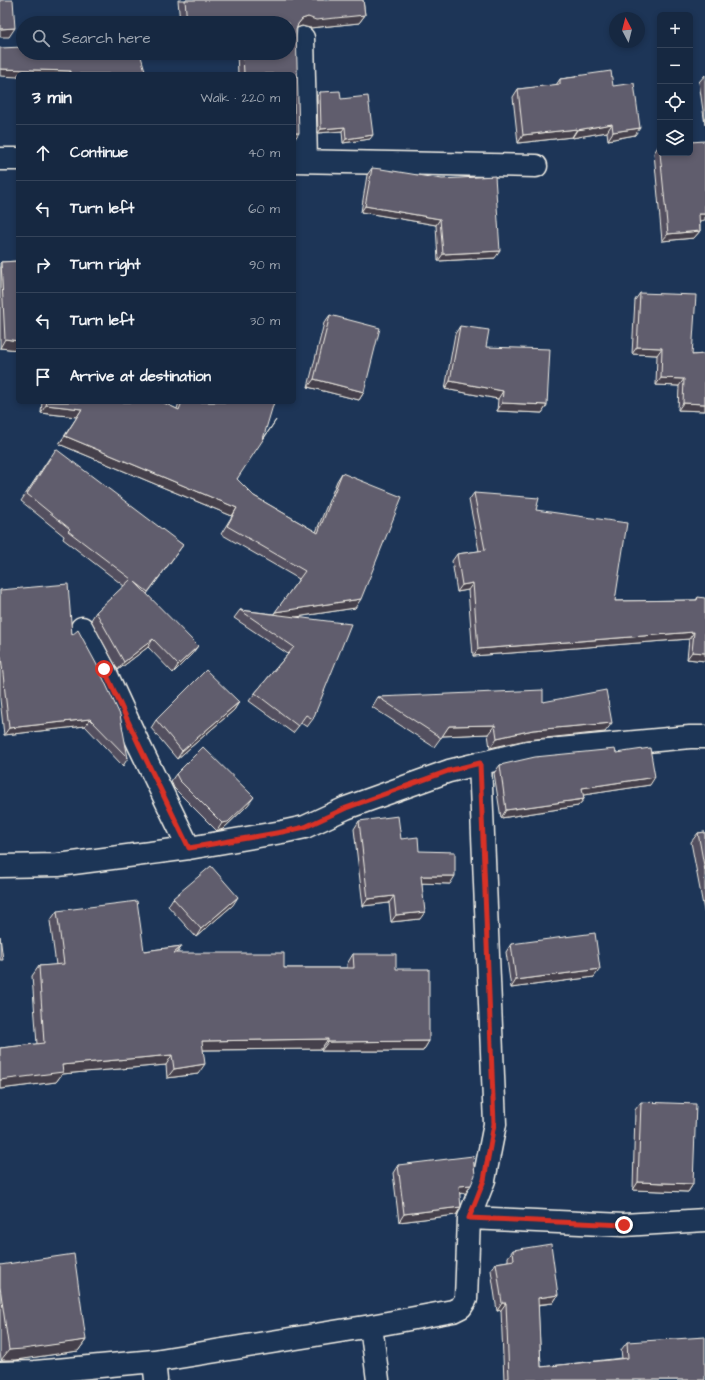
<!DOCTYPE html>
<html lang="en">
<head>
<meta charset="utf-8">
<style>
	body { margin:0; font-family:"Architects Daughter",sans-serif; background:#23344c; color:#f1f3f6 }
	.controls { position:absolute; right:12px; top:12px; display:grid; overflow:hidden; border-radius:6px; box-shadow:0 2px 6px #0003 }
	.controls button { width:36px; height:36px; display:grid; place-items:center; padding:0; border:0; border-bottom:1px solid #35445a; background:#162841; color:#f1f3f6; font:20px sans-serif }
	.compass { position:absolute; left:609px; top:12px; width:36px; height:36px; border-radius:50%; background:#162841; box-shadow:0 2px 6px #0003; rotate:353deg }
	.stop { position:absolute; width:12px; height:12px; margin:-9px; border:3px solid #d93025; border-radius:50%; background:#fff }
	.stop.end { background:#d93025; border-color:#fff; box-shadow:0 1px 4px #0008 }
	.list { margin:0; padding:0; list-style:none }
	h2 { display:flex; justify-content:space-between; align-items:center; height:52px; margin:0; padding:0 16px; font-size:17px }
	h2 small { font-size:13px; font-weight:400; color:#9ea6b1 }
	.list li { display:grid; grid-template-columns:26px 1fr auto; gap:12px; align-items:center; box-sizing:border-box; height:56px; padding:0 16px; border-top:1px solid #35445a }
	.list b { display:block; font-size:15px; white-space:nowrap }
	.list em { font-size:13px; font-style:normal; color:#9ea6b1 }
	.icon { flex:none; width:22px; height:22px; fill:none; stroke:currentColor; stroke-width:2; stroke-linecap:round; stroke-linejoin:round }
	.map { position:relative; flex:none; width:705px; height:1380px; overflow:hidden }
	.search { position:absolute; background:#162841; box-shadow:0 2px 6px #0003; left:16px; top:16px; width:280px; height:44px; display:flex; align-items:center; gap:10px; box-sizing:border-box; padding:0 14px; border-radius:22px; color:#9ea6b1; font-size:15px }
	.panel { position:absolute; background:#162841; box-shadow:0 2px 6px #0003; left:16px; top:72px; width:280px; height:332px; border-radius:6px }
	.map>svg:first-child { display:block }
	.lines { fill:none; stroke-linecap:round; stroke-linejoin:round }
	.minor-casing { stroke:#f4f1e8; stroke-width:25 }
	.minor { stroke:#1d3557; stroke-width:22 }
	.wall { fill:#53505e; stroke:#f4f1e8 }
	.shaded-wall { fill:#44414c; stroke:#f4f1e8 }
	.building { fill:#615d6d; stroke:#f4f1e8 }
	.route { stroke:#d93025; stroke-width:5 }
</style>
</head>
<body>
<div class="map">
<svg width="705" height="1380" viewBox="0 0 705 1380">
	<rect width="100%" height="100%" fill="#1d3557"/>
	<filter id="ink" filterUnits="userSpaceOnUse"><feTurbulence type="fractalNoise" baseFrequency=".025" numOctaves="2"/><feDisplacementMap in="SourceGraphic" scale="8" xChannelSelector="R" yChannelSelector="G"/><feConvolveMatrix kernelMatrix="1 2 1 2 8 2 1 2 1" color-interpolation-filters="sRGB"/></filter>
	<g filter="url(#ink)">
		<g class="lines">
			<!-- minor casing -->
			<g class="minor-casing">
				<path id="minor" d="M303,38L306,161
					M0,159H18
					M294,161L536,166
					M82,628L104,669L139,745L189,848
					M0,866L58,865L189,848L282,832L305,827L346,808L449,771L527,752L690,737H705
					M469,1218L624,1225L705,1220
					M154,1361L156,1380
					M0,1373L35,1372L154,1361L371,1326
					M378,1380L371,1326L453,1311L461,1307L466,1299L469,1218L484,1180L495,1124L480,763"/>
			</g>
			<!-- minor -->
			<use href="#minor" class="minor"/>
		</g>
		<!-- wall -->
		<path class="wall" d="M178,0H363L365,15L359,23L310,28L302,26L297,27L294,74H238L237,53H289V23H180Z
			M705,75V125L699,82Z
			M576,76L613,86L635,135L608,140L607,132L572,138V137L518,143L513,97L518,89L556,85L560,79L575,77Z
			M320,92L341,99L370,139L343,143L342,131L318,133L317,96Z
			M659,145L700,221V231L694,238L662,241L654,153Z
			M372,168L495,258L438,261L436,225L361,212L367,175Z
			M18,261V350L0,348V263L1,262Z
			M640,293L692,355L705,354V411L678,410L679,386L656,385L657,355L632,354L635,300Z
			M330,315L364,392L359,400L308,387L324,323Z
			M460,326L486,347L547,405L542,413L497,411L498,399L445,389L455,334Z
			M42,402H162L177,409L179,402H274L237,479L254,496L316,532L337,481L342,473L355,608L296,617L313,719L307,727L301,723L293,733L249,701L255,693L288,654L234,618L240,610L274,614L299,579L221,534L232,516L59,444L77,417L41,413Z
			M50,457L183,545L147,594L192,654L173,673L148,647L118,670L91,620L96,612L124,586L63,539L64,536L21,501Z
			M474,493L536,510L615,601L696,600L698,597L705,661L687,659L689,639L473,656L468,590L457,592L452,561L457,554L479,551L469,500Z
			M0,590L72,635L128,758L123,766L85,726L4,735L0,699Z
			M378,697L543,702L605,732L526,740L490,748L488,734L442,736L434,747L372,707Z
			M239,702L234,710L177,759L151,728L156,720Z
			M616,753L650,785L583,795L584,799L578,806L501,818L494,773L500,765Z
			M176,774L248,805L223,829L217,831L174,788L171,781Z
			M359,821L401,839L419,851L450,884L422,883L420,919L391,922L389,903L363,906L354,829Z
			M705,832V916L691,842L698,833Z
			M173,898L233,905L196,937L168,906Z
			M57,911L144,951L182,946L177,953L284,968H347V964L353,954L396,969L429,1041L423,1051H321V1049L203,1050L198,1074L167,1078L166,1065L62,1074L56,1082L0,1089V1048L37,1044L32,976L39,966L56,965L50,921Z
			M511,944L594,977L511,988L506,952Z
			M641,1102L693,1184L688,1192L633,1190L635,1110Z
			M398,1165L466,1193H460L456,1215L399,1222L393,1173Z
			M513,1250L558,1295L553,1303L538,1305L541,1367L622,1358L621,1350L627,1342L705,1380H504L501,1310L497,1311L491,1270L496,1263L508,1261V1257Z
			M0,1265L86,1340L78,1351L16,1360H1L0,1352Z"/>
		<!-- shaded-wall -->
		<path class="shaded-wall" d="M365,15L359,23L310,28L302,26L296,28L298,24L302,19L308,17Z
			M15,28L9,37H0V29Z
			M0,69L71,71L69,74H18V77L0,76Z
			M612,124L607,132L572,138L577,130Z
			M345,127L342,131L318,133L321,129Z
			M640,128L635,135L608,140L613,132Z
			M577,129L572,137L518,143L523,135Z
			M294,133H299L294,140Z
			M373,135L370,139L343,143L346,139Z
			M365,206L440,219L436,225L361,212Z
			M699,214H705V220L694,222Z
			M700,231L694,238L662,241L668,234Z
			M500,251L495,258L438,261L443,254Z
			M5,339L18,341V350L0,348Z
			M637,347L662,348L657,355L632,354Z
			M661,378L684,379L679,386L656,385Z
			M314,379L364,392L359,400L308,387Z
			M450,381L503,391L498,399L445,389Z
			M502,403L547,405L542,413L497,411Z
			M683,403L705,404V411L678,410Z
			M46,405L82,409L77,417L41,413Z
			M65,436L237,508L232,516L59,444Z
			M473,583L468,590L457,592L462,585Z
			M361,599L355,608L270,621L275,612Z
			M694,632L689,639L473,656L478,649Z
			M153,639L148,647L118,670L124,662Z
			M198,646L192,654L173,673L178,665Z
			M692,652L705,653V661L687,659Z
			M239,702L234,710L177,759L182,751Z
			M90,719L85,726L4,735L9,728Z
			M612,723L605,732L526,740L490,748L497,738L533,730Z
			M495,725L488,734L442,736L449,726Z
			M655,777L650,785L577,796L582,788Z
			M254,797L248,805L223,829L217,831L222,823Z
			M584,799L578,806L501,818L506,810Z
			M421,876H455L450,884L416,883Z
			M394,896L389,903L363,906L368,899Z
			M238,897L233,905L196,937L201,929Z
			M425,912L420,919L391,922L396,915Z
			M182,946L175,956L174,953Z
			M600,969L594,977L511,988L516,980Z
			M328,1039L321,1049L195,1050L202,1041Z
			M429,1041L423,1051H321L328,1042Z
			M172,1055L166,1065L62,1074L56,1082L0,1089V1080L62,1065Z
			M205,1064L198,1074L167,1078L174,1069Z
			M638,1182L693,1184L688,1192L633,1190Z
			M471,1185L466,1193L453,1194L459,1186Z
			M461,1207L456,1215L399,1222L404,1214Z
			M558,1295L553,1303L533,1305L538,1298Z
			M502,1303H506L501,1310L497,1311Z
			M86,1340L78,1351L16,1360H1L9,1350Z"/>
		<!-- building -->
		<path class="building" d="M0,0H13L15,28L0,29Z
			M185,0H363L365,15L316,20L308,17L302,19L298,24L296,30L299,133H294V74H244L243,53H289V23H187Z
			M23,47V53H140L146,74H71V71L0,69V48Z
			M611,71L613,86L634,83L640,128L613,132L612,124L577,130V129L523,135L518,89L560,84V79L576,77V76Z
			M340,91L341,99L368,96L373,135L346,139L345,127L321,129L320,92Z
			M705,141V214H699L700,231L668,234L660,153H690V142Z
			M372,168L381,169L442,179L495,176L500,251L443,254L440,219L365,206Z
			M18,261V341L5,339L1,262Z
			M640,293L696,295L692,355L705,354V404L683,403L684,379L661,378L662,348L637,347Z
			M330,315L380,328L364,392L314,379Z
			M460,326L489,330L486,347L550,349L547,405L502,403L503,391L450,381Z
			M47,402H162L179,410L182,402H274L263,439L276,420L237,479L254,496L318,533L342,473L402,497L361,599L275,612L305,571L227,526L237,508L65,436L82,409L46,405Z
			M56,449L183,545L148,592L135,582L198,646L178,665L153,639L124,662L96,612L131,579L68,531L70,529L27,494Z
			M474,493L539,498L536,510L627,523L615,601L697,600L698,597L705,598V653L692,652L694,632L478,649L473,583L462,585L457,554L485,550Z
			M68,584L72,635L78,630L98,667L120,715L128,758L90,719L9,728L1,656L0,657V590Z
			M240,610L351,624L313,719L306,715L298,726L255,693L294,647Z
			M206,670L239,702L182,751L156,720Z
			M543,690V702L606,690L612,723L533,730L497,738L495,725L449,726L441,738L378,697Z
			M203,747L254,797L228,822L222,823L179,780L176,774Z
			M650,748L655,777L582,788L584,799L506,810L500,765L535,757L615,749L616,753Z
			M398,816L401,839L418,837L419,851L455,852V876H421L425,912L396,915L394,896L368,899L359,821Z
			M705,832V871L698,833Z
			M211,866L238,897L201,929L173,898Z
			M137,901L144,951L182,946L174,953H284V968H354L353,954H396V969H429V1041L328,1042V1039L202,1041L205,1064L174,1069L172,1055L62,1065L63,1072L0,1080V1048L44,1043L39,966L64,964L57,911Z
			M595,933L600,969L516,980L511,944Z
			M0,936L3,960H0Z
			M641,1102L696,1104L693,1184L638,1182Z
			M473,1156L475,1175L471,1185L459,1186L461,1207L404,1214L398,1165Z
			M551,1244L558,1295L538,1298L541,1367L628,1358L627,1342L705,1337V1380H505V1379L509,1378L506,1303H502L496,1263L514,1260L513,1250Z
			M74,1254L86,1340L23,1349L9,1350L0,1287V1265Z"/>
	</g>
	<g class="lines" filter="url(#ink)">
		<!-- route -->
		<path class="route" d="M104,669L139,745L189,848L282,832L305,827L346,808L448,771L480,763L494,1124L484,1180L469,1218L624,1225"/>
	</g>
</svg>
<div class="controls">
<button>+</button>
<button>−</button>
<button><svg class="icon" aria-label="locate" viewBox="0 0 24 24"><circle cx="12" cy="12" r="6"/><path d="M12 2v4M12 18v4M2 12h4M18 12h4"/></svg></button>
<button><svg class="icon" aria-label="layers" viewBox="0 0 24 24"><path d="M12 4l9 5-9 5-9-5zM3 14l9 5 9-5"/></svg></button>
</div>
<svg class="compass" viewBox="-18 -18 36 36"><path d="M0-13l5 13h-10z" fill="#e53935"/><path d="M0 13l5-13h-10z" fill="#9ea6b1"/></svg>
<div class="stop" style="left:104px;top:669px"></div>
<div class="stop end" style="left:624px;top:1225px"></div>
<div class="search"><svg class="icon" aria-label="search" viewBox="0 0 24 24"><circle cx="10" cy="10" r="6"/><path d="M15 15l6 6"/></svg>Search here</div>
<section class="panel">
<h2>3 min<small>Walk · 220 m</small></h2>
<ul class="list">
<li><svg class="icon" aria-label="ahead" viewBox="0 0 24 24"><path d="M12 20V5M6 11l6-6 6 6"/></svg><div><b>Continue</b></div><em>40 m</em></li>
<li><svg class="icon" aria-label="left" viewBox="0 0 24 24"><path d="M17 20v-9H6M10 6l-5 5 5 5"/></svg><div><b>Turn left</b></div><em>60 m</em></li>
<li><svg class="icon" aria-label="right" viewBox="0 0 24 24"><path d="M7 20v-9h11M14 6l5 5-5 5"/></svg><div><b>Turn right</b></div><em>90 m</em></li>
<li><svg class="icon" aria-label="left" viewBox="0 0 24 24"><path d="M17 20v-9H6M10 6l-5 5 5 5"/></svg><div><b>Turn left</b></div><em>30 m</em></li>
<li><svg class="icon" aria-label="arrive" viewBox="0 0 24 24"><path d="M6 21V4h12l-3 4 3 4H6"/></svg><div><b>Arrive at destination</b></div></li>
</ul>
</section>
</div>
</body>
</html>
